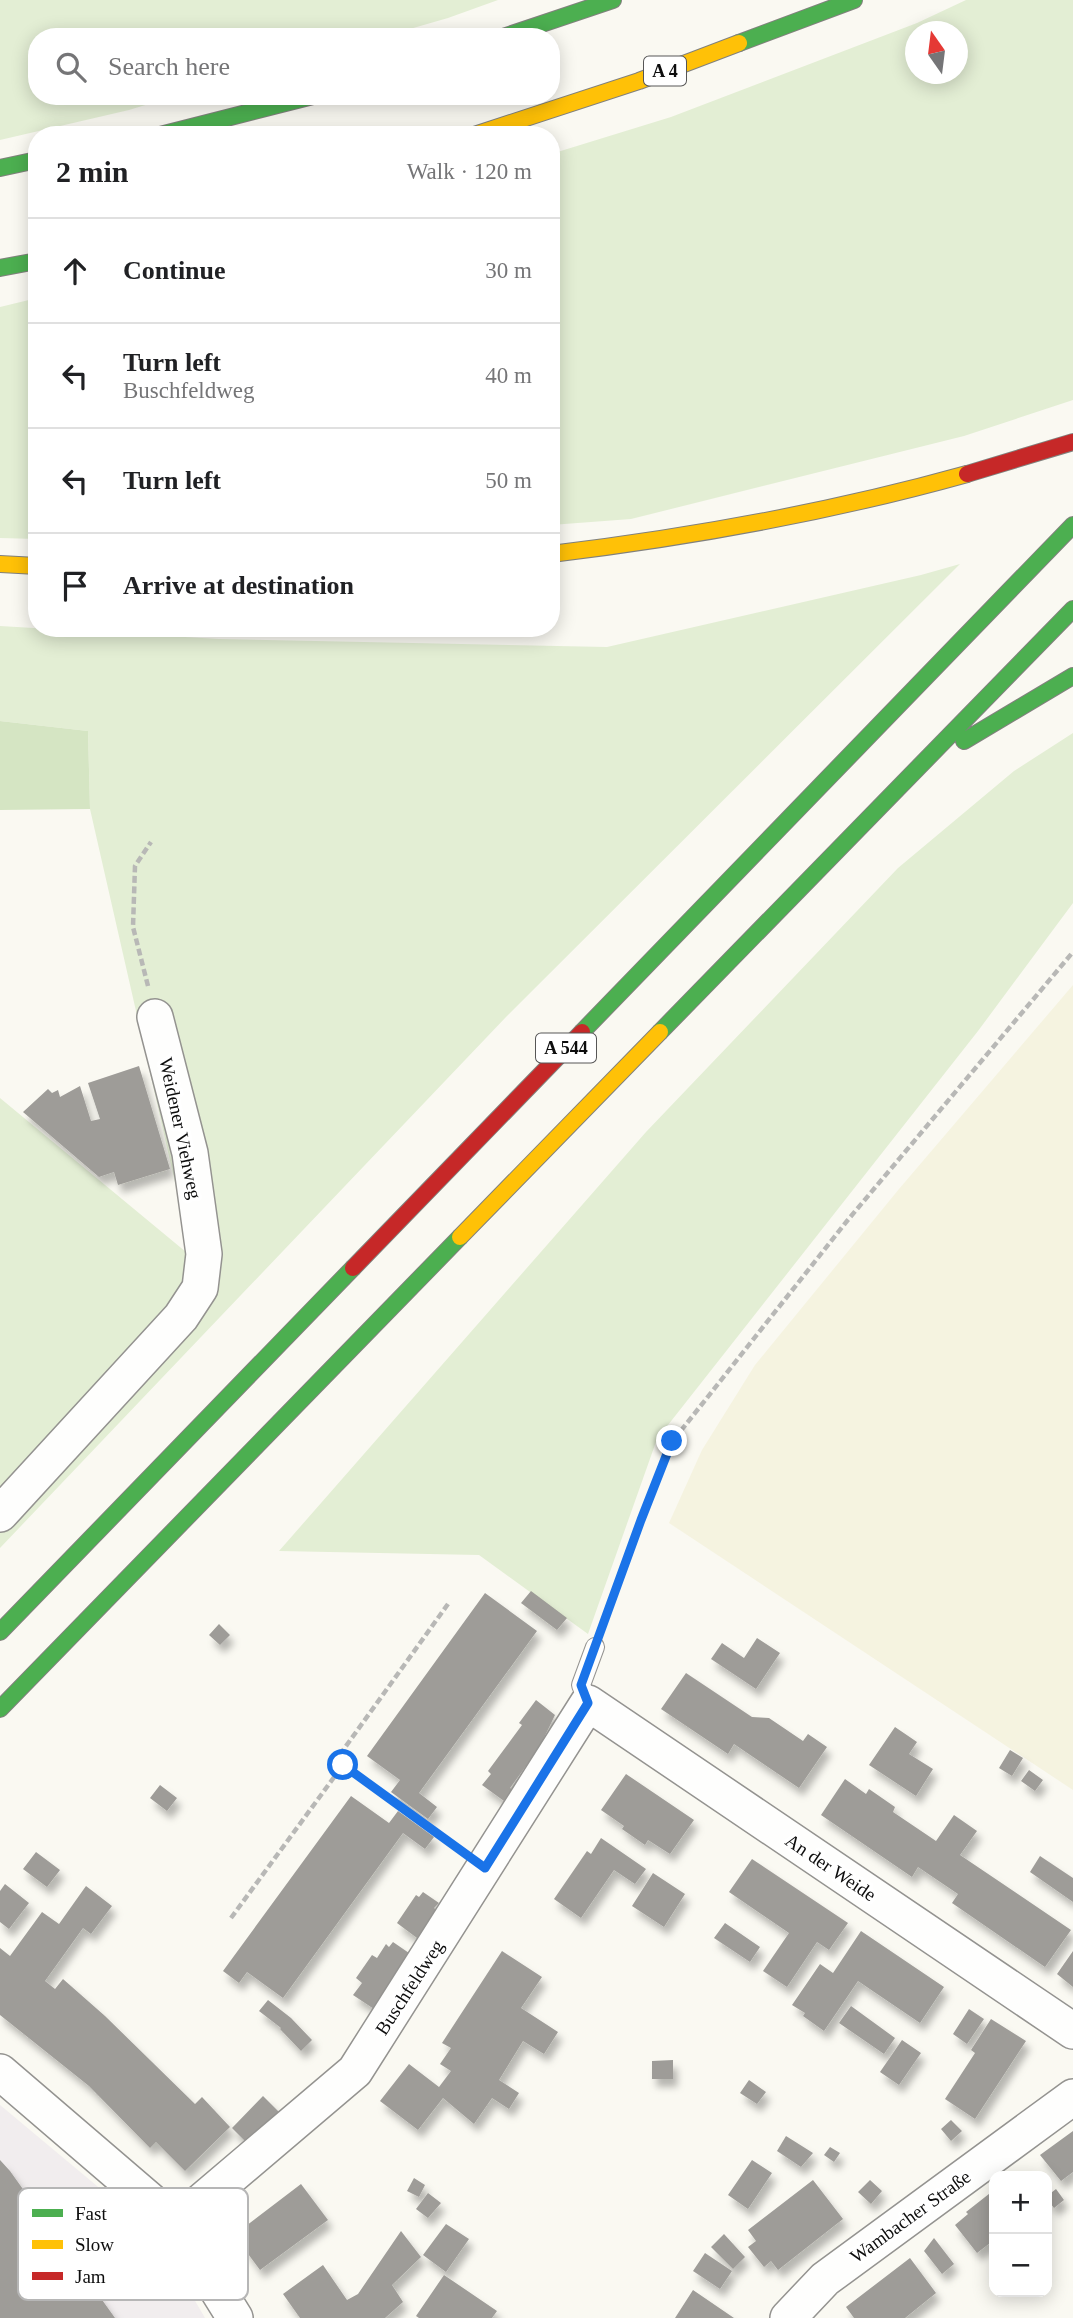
<!DOCTYPE html>
<html lang="en">
<head>
<meta charset="utf-8">
<style>
	body { margin:0; font-family:"Times New Roman",serif; background:#f2f2f2; color:#202124 }
	.controls { position:absolute; right:21px; bottom:21px; display:grid; overflow:hidden; border-radius:14px; box-shadow:0 4px 18px #0003 }
	.controls button { width:63px; height:63px; display:grid; place-items:center; padding:0; border:0; border-bottom:2px solid #e0e0e0; background:#fff; color:#202124; font:35px sans-serif }
	.compass { position:absolute; left:905px; top:21px; width:63px; height:63px; border-radius:50%; background:#fff; box-shadow:0 4px 18px #0003; rotate:346deg }
	.stop { position:absolute; width:21px; height:21px; margin:-16px; border:5px solid #1a73e8; border-radius:50%; background:#fff }
	.stop.end { background:#1a73e8; border-color:#fff; box-shadow:0 2px 7px #0008 }
	.list { margin:0; padding:0; list-style:none }
	h2 { display:flex; justify-content:space-between; align-items:center; height:91px; margin:0; padding:0 28px; font-size:30px }
	h2 small { font-size:23px; font-weight:400; color:#757577 }
	.list li { display:grid; grid-template-columns:46px 1fr auto; gap:21px; align-items:center; box-sizing:border-box; height:105px; padding:0 28px; border-top:2px solid #e0e0e0 }
	.list b { display:block; font-size:26px; white-space:nowrap }
	.list p { margin:0; font-size:23px; white-space:nowrap; color:#757577 }
	.list em { font-size:23px; font-style:normal; color:#757577 }
	.icon { flex:none; width:38px; height:38px; fill:none; stroke:currentColor; stroke-width:2; stroke-linecap:round; stroke-linejoin:round }
	.map { position:relative; flex:none; width:1073px; height:2318px; overflow:hidden }
	.search { position:absolute; background:#fff; box-shadow:0 4px 18px #0003; left:28px; top:28px; width:532px; height:77px; display:flex; align-items:center; gap:18px; box-sizing:border-box; padding:0 24px; border-radius:28px; color:#757577; font-size:26px }
	.panel { position:absolute; background:#fff; box-shadow:0 4px 18px #0003; left:28px; top:126px; width:532px; height:511px; border-radius:28px }
	.map>svg:first-child { display:block }
	.industrial { fill:#f1edee }
	.farmland { fill:#f5f3e0 }
	.green { fill:#e3eed4; fill-rule:evenodd }
	.forest { fill:#d5e5c3 }
	.building { fill:#9e9c98; filter:url(#shadow) }
	.lines { fill:none; stroke-linecap:round; stroke-linejoin:round }
	.lane-casing { stroke:#949390; stroke-width:20 }
	.street-casing { stroke:#949390; stroke-width:38 }
	.fast-casing { stroke:#81817d; stroke-width:18 }
	.slow-casing { stroke:#81817d; stroke-width:18 }
	.jam-casing { stroke:#81817d; stroke-width:18 }
	.path { stroke:#b8b8b6; stroke-width:4.5; stroke-dasharray:7 3.5; stroke-linecap:butt }
	.lane { stroke:#fefefd; stroke-width:18 }
	.street { stroke:#fefefd; stroke-width:35 }
	.fast { stroke:#4caf50; stroke-width:16 }
	.slow { stroke:#ffc107; stroke-width:16 }
	.jam { stroke:#c62828; stroke-width:16 }
	.route { stroke:#1a73e8; stroke-width:9 }
	.labels { text-anchor:middle; stroke-width:7; stroke-linejoin:round; paint-order:stroke }
	.shield { fill:#fff; stroke:#565656; stroke-width:2 }
	.shield-label { font-size:18px; font-weight:bold; fill:#0d0d0d }
	.street-label { font-size:19px; fill:#0d0d0d; stroke:#fff }
	.key { fill:#fff; stroke:#b6b6b6; stroke-width:2 }
	.key-label { font-size:19px; fill:#0d0d0d }
</style>
</head>
<body>
<div class="map">
<svg width="1073" height="2318" viewBox="0 0 1073 2318">
	<defs>
		<filter id="shadow"><feDropShadow dx="4.5" dy="8" stdDeviation="3.5" flood-color="#0004"/></filter>
	</defs>
	<rect width="100%" height="100%" fill="#faf9f2"/>
	<!-- industrial -->
	<path class="industrial" d="M0,2105L158,2237L205,2318H0Z"/>
	<!-- farmland -->
	<path class="farmland" d="M1073,985V1790L669,1523L702,1450L755,1365L899,1189Z"/>
	<!-- green -->
	<path class="green" d="M0,0H498L448,18L382,37H37V96H175L129,110L0,140Z
		M966,0H1073V400L964,436L631,519L551,525V154L671,117L917,23ZM916,32H958V74H916Z
		M37,298V539L0,538V307Z
		M960,564L506,1017L0,1548V1098L192,1257L90,809L88,731L0,721V626L219,639L607,647L921,575Z
		M1073,733V903L978,1031L657,1439L588,1634L479,1555L279,1551L646,1132L898,868L1014,771Z"/>
	<!-- forest -->
	<path class="forest" d="M0,721L88,731L90,809L0,810Z"/>
	<!-- building -->
	<path class="building" d="M139,1066L170,1169L118,1185L114,1172L99,1177L23,1112L48,1089L52,1093L58,1090L60,1097L80,1086L91,1121L100,1119L88,1083Z
		M531,1591L567,1618L557,1630L521,1603Z
		M485,1593L537,1631L419,1793L437,1807L428,1819L391,1792L400,1780L367,1756Z
		M219,1624L230,1635L220,1645L209,1635Z
		M757,1638L780,1653L756,1689L711,1659L722,1643L744,1658Z
		M686,1673L752,1717L769,1718L803,1741L808,1734L827,1747L799,1788L734,1744L728,1754L661,1709Z
		M536,1700L555,1715L539,1748L510,1788L512,1789L504,1801L482,1785L491,1774L488,1771L522,1725L519,1723Z
		M895,1727L917,1742L909,1754L933,1769L916,1796L869,1765Z
		M1010,1750L1023,1758L1012,1776L999,1768Z
		M1029,1770L1043,1780L1035,1791L1021,1781Z
		M626,1774L694,1820L670,1854L648,1840L645,1845L622,1829L624,1826L601,1810Z
		M845,1779L866,1794L869,1789L895,1807L893,1812L936,1841L954,1815L977,1831L960,1855L1071,1930L1045,1967L952,1903L958,1894L918,1867L912,1877L821,1815Z
		M160,1785L177,1798L167,1811L150,1798Z
		M351,1796L389,1823L398,1811L434,1837L425,1849L403,1833L283,1998L247,1972L239,1983L223,1971Z
		M601,1838L646,1869L635,1884L614,1870L581,1918L554,1899L587,1851L591,1854Z
		M36,1852L60,1870L47,1887L23,1869Z
		M1040,1856L1073,1878V1902L1030,1872Z
		M752,1859L848,1923L829,1950L817,1942L787,1987L763,1971L789,1933L729,1892Z
		M653,1873L685,1894L664,1927L632,1906Z
		M5,1884L29,1903L9,1929L0,1922V1891Z
		M86,1886L112,1906L91,1934L83,1928L45,1981L55,1989L63,1979L105,2016L195,2104L202,2097L230,2127L185,2171L156,2142L150,2148L89,2086L0,2015V1948L10,1956L42,1912L59,1924Z
		M423,1892L439,1903L434,1908L438,1911L417,1938L397,1923L416,1895L419,1897Z
		M725,1923L760,1947L750,1962L714,1938Z
		M861,1931L944,1987L920,2023L858,1981L824,2031L803,2016L805,2013L792,2005L820,1964L833,1973Z
		M393,1942L409,1953L374,2009L353,1995L362,1983L356,1978L372,1955L377,1958L386,1944L389,1947Z
		M502,1951L542,1977L521,2008L558,2032L544,2054L523,2041L499,2080L519,2093L509,2109L492,2098L474,2124L443,2098L418,2130L380,2101L409,2064L439,2087L451,2071L440,2064L451,2048L442,2043Z
		M1073,1951V1987L1057,1974Z
		M268,2000L291,2018L312,2040L301,2051L280,2029L281,2028L259,2011Z
		M851,2006L895,2038L884,2054L839,2023Z
		M969,2009L984,2019L967,2044L953,2034Z
		M991,2019L1026,2041L975,2119L945,2099L975,2053L971,2050Z
		M902,2040L921,2053L899,2085L880,2072Z
		M673,2060V2079H652V2061Z
		M749,2080L766,2092L757,2104L740,2093Z
		M263,2096L281,2114L247,2143L232,2128Z
		M951,2120L962,2131L951,2141L941,2129Z
		M1073,2131V2172L1061,2181L1040,2155Z
		M786,2136L813,2153L801,2167L777,2151Z
		M830,2147L840,2153L834,2162L824,2155Z
		M0,2160L10,2171L115,2318H0Z
		M752,2160L772,2173L748,2209L728,2195Z
		M414,2178L425,2185L419,2197L407,2191Z
		M813,2180L843,2219L778,2270L771,2261L764,2267L748,2247L756,2241L748,2230Z
		M870,2180L882,2191L871,2204L858,2192Z
		M301,2184L328,2220L260,2270L234,2235Z
		M1056,2189L1064,2200L1054,2208L1047,2199V2196Z
		M994,2190V2248L990,2243L977,2253L955,2225L968,2214L966,2212Z
		M428,2193L441,2203L428,2218L416,2209Z
		M446,2224L469,2239L446,2272L423,2255Z
		M401,2231L421,2257L392,2285L403,2302L385,2318H300L283,2294L323,2265L347,2300L358,2294Z
		M724,2234L745,2257L733,2269L711,2247Z
		M934,2238L954,2264L942,2274L924,2251Z
		M705,2253L732,2271L720,2289L693,2271Z
		M910,2258L936,2293L905,2318H854L846,2307Z
		M444,2275L497,2311L492,2318H419L416,2316Z
		M693,2290L734,2318H675Z"/>
	<g class="lines">
		<!-- lane casing -->
		<g class="lane-casing">
			<path id="lane" d="M588,1703L581,1685L595,1647"/>
		</g>
		<!-- street casing -->
		<g class="street-casing">
			<path id="street" d="M0,1514L181,1317L200,1288L204,1254L190,1153L155,1017
				M0,2072L176,2223L235,2318
				M176,2223L355,2071L588,1703L1073,2031
				M788,2318L825,2279L1073,2097"/>
		</g>
		<!-- fast casing -->
		<g class="fast-casing">
			<path id="fast" d="M503,37L613,0
				M739,43L854,0
				M160,135L313,96
				M0,168L37,160
				M0,268L37,261
				M964,741L1073,676
				M582,1032L1073,525
				M660,1032L1073,609
				M0,1632L353,1268
				M0,1709L460,1237"/>
		</g>
		<!-- slow casing -->
		<g class="slow-casing">
			<path id="slow" d="M474,135L639,81L739,43
				M551,554C692,537 831,512 967,474
				M0,564L37,566
				M460,1237L660,1032"/>
		</g>
		<!-- jam casing -->
		<g class="jam-casing">
			<path id="jam" d="M967,474L1073,442
				M353,1268L582,1032"/>
		</g>
		<!-- path -->
		<path class="path" d="M148,986L133,927L135,866L151,842
			M448,1604L336,1760L456,1847
			M603,1625L641,1520L672,1442L847,1221L1073,952
			M231,1918L343,1765"/>
		<!-- lane -->
		<use href="#lane" class="lane"/>
		<!-- street -->
		<use href="#street" class="street"/>
		<!-- fast -->
		<use href="#fast" class="fast"/>
		<!-- slow -->
		<use href="#slow" class="slow"/>
		<!-- jam -->
		<use href="#jam" class="jam"/>
	</g>
	<g class="lines">
		<!-- route -->
		<path class="route" d="M343,1765L485,1868L588,1703L581,1685L641,1520L672,1441"/>
	</g>
	<g class="labels">
		<!-- shield labels -->
		<g class="shield">
			<rect x="644" y="56.5" width="42" height="29" rx="5"/>
			<rect x="536" y="1033.5" width="60" height="29" rx="5"/>
		</g>
		<g class="shield-label">
			<text x="665" y="77">A 4</text>
			<text x="566" y="1054">A 544</text>
		</g>
		<!-- street labels -->
		<g class="street-label">
			<text transform="translate(181 1128) rotate(78)" y="7">Weidener Viehweg</text>
			<text transform="translate(831 1867) rotate(34)" y="7">An der Weide</text>
			<text transform="translate(409 1987) rotate(-57)" y="7">Buschfeldweg</text>
			<text transform="translate(910 2216) rotate(-36)" y="7">Wambacher Straße</text>
		</g>
	</g>
	<!-- legend -->
	<rect x="18" y="2188" width="230" height="112" rx="10" class="key"/>
	<rect x="32" y="2209" width="31" height="8" fill="#4caf50"/>
	<rect x="32" y="2240" width="31" height="9" fill="#ffc107"/>
	<rect x="32" y="2272" width="31" height="8" fill="#c62828"/>
	<g class="key-label">
		<text x="75" y="2220">Fast</text>
		<text x="75" y="2251">Slow</text>
		<text x="75" y="2283">Jam</text>
	</g>
</svg>
<div class="controls">
<button>+</button>
<button>−</button>
</div>
<svg class="compass" viewBox="-18 -18 36 36"><path d="M0-13l5 13h-10z" fill="#e53935"/><path d="M0 13l5-13h-10z" fill="#757577"/></svg>
<div class="stop" style="left:343px;top:1765px"></div>
<div class="stop end" style="left:672px;top:1441px"></div>
<div class="search"><svg class="icon" aria-label="search" viewBox="0 0 24 24"><circle cx="10" cy="10" r="6"/><path d="M15 15l6 6"/></svg>Search here</div>
<section class="panel">
<h2>2 min<small>Walk · 120 m</small></h2>
<ul class="list">
<li><svg class="icon" aria-label="ahead" viewBox="0 0 24 24"><path d="M12 20V5M6 11l6-6 6 6"/></svg><div><b>Continue</b></div><em>30 m</em></li>
<li><svg class="icon" aria-label="left" viewBox="0 0 24 24"><path d="M17 20v-9H6M10 6l-5 5 5 5"/></svg><div><b>Turn left</b><p>Buschfeldweg</p></div><em>40 m</em></li>
<li><svg class="icon" aria-label="left" viewBox="0 0 24 24"><path d="M17 20v-9H6M10 6l-5 5 5 5"/></svg><div><b>Turn left</b></div><em>50 m</em></li>
<li><svg class="icon" aria-label="arrive" viewBox="0 0 24 24"><path d="M6 21V4h12l-3 4 3 4H6"/></svg><div><b>Arrive at destination</b></div></li>
</ul>
</section>
</div>
</body>
</html>
